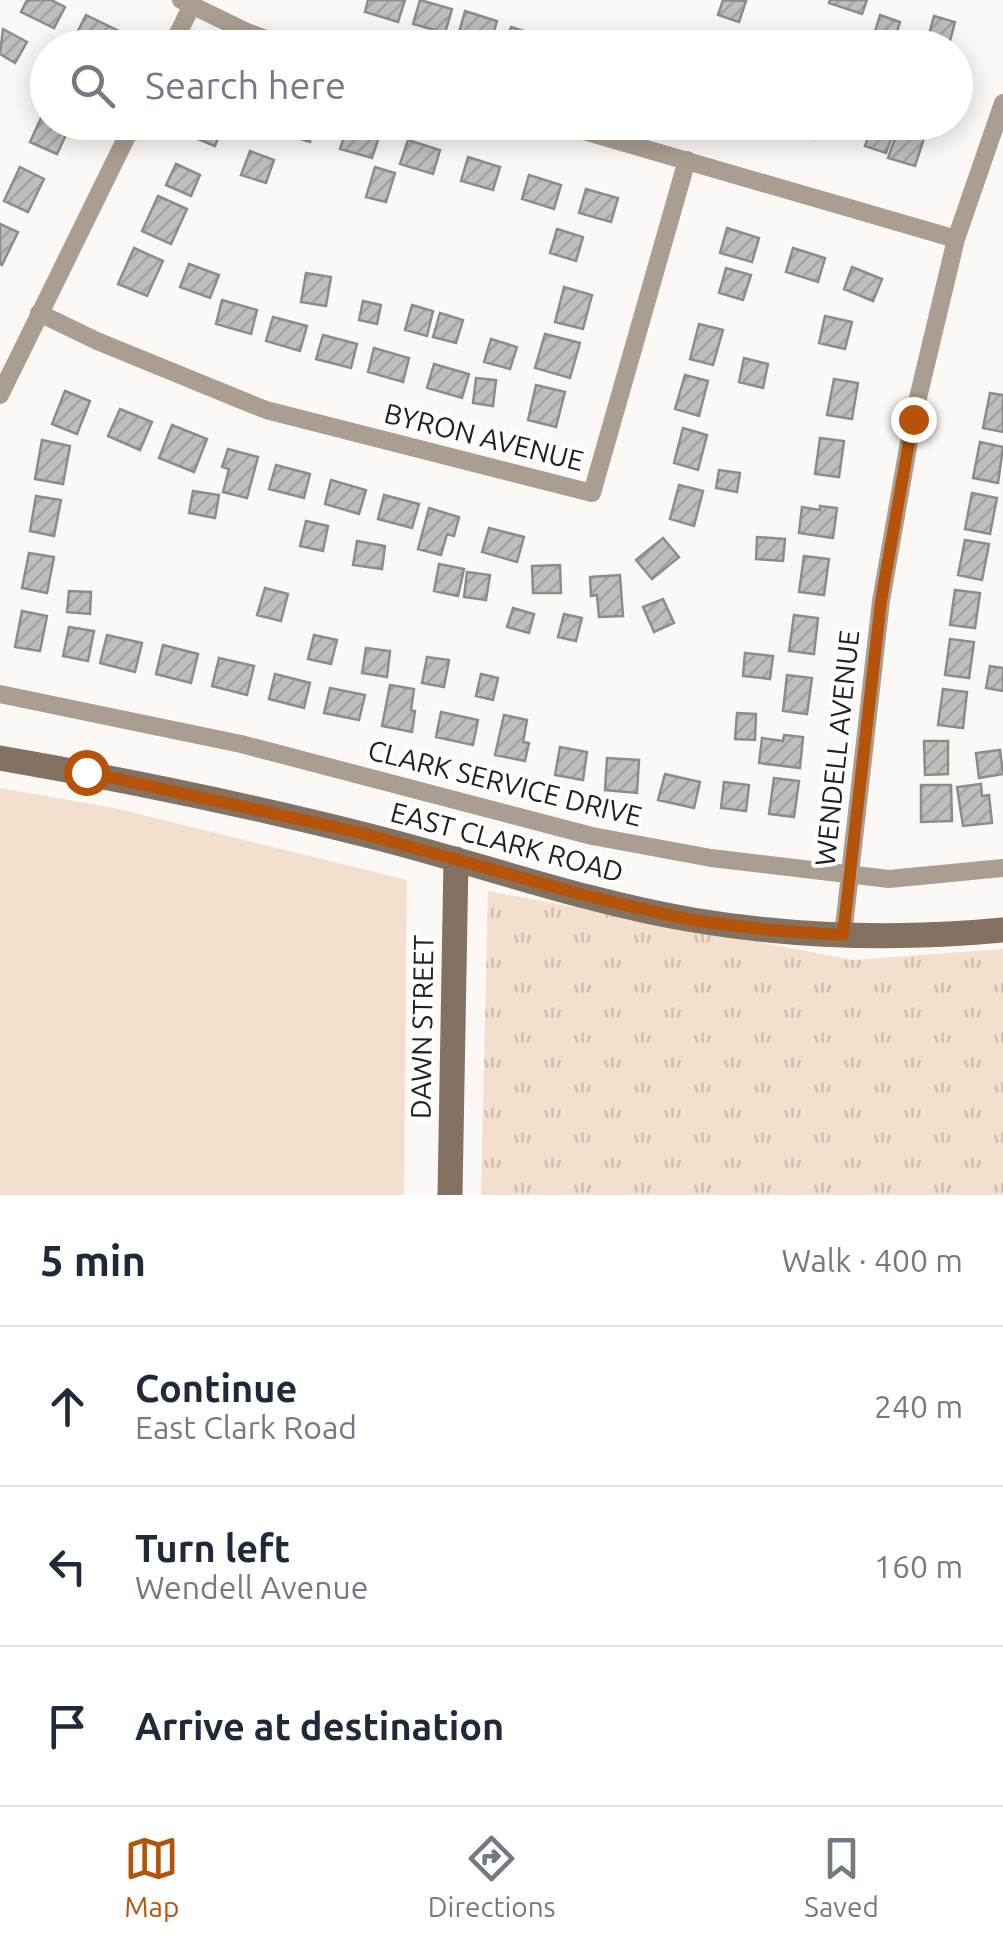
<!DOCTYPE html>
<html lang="en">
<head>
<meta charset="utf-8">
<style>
	body { margin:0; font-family:Ubuntu,sans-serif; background:#f2f2f3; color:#1f2937 }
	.stop { position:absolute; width:30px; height:30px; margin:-22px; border:8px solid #b45309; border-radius:50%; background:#fff }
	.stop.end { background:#b45309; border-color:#fff; box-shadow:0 2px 10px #0008 }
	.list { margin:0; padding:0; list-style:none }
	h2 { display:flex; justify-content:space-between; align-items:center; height:130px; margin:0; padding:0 40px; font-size:42px }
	h2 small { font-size:32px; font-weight:400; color:#747a83 }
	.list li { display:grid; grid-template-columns:65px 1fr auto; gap:30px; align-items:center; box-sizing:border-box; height:160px; padding:0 40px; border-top:2px solid #e0e1e3 }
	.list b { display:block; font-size:38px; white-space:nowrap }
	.list p { margin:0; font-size:32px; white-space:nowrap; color:#747a83 }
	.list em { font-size:32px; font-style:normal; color:#747a83 }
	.icon { flex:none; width:55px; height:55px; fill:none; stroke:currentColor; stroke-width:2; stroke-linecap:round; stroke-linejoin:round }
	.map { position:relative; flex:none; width:1003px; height:1195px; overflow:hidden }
	.search { position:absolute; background:#fff; box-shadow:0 5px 25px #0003; left:30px; right:30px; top:30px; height:110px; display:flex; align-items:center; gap:25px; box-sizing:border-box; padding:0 35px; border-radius:55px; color:#747a83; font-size:38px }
	.sheet { height:610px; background:#fff }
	nav { display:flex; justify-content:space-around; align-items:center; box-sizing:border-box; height:140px; border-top:2px solid #e0e1e3; background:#fff; font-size:28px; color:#747a83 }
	nav a { display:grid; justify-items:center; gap:5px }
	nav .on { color:#b45309 }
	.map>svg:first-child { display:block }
	.green { fill:#f2dfcd }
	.park { fill:url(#park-tufts) }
	.building { fill:url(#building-hatch); stroke:#8e8b89; stroke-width:2.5 }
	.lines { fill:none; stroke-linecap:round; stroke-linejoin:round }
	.street { stroke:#aa9e93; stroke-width:18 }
	.secondary { stroke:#837262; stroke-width:25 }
	.route { stroke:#b45309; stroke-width:12 }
	.labels { text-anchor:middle; stroke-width:8; stroke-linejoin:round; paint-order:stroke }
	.street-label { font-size:28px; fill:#232120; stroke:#fff }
</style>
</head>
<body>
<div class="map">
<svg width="1003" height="1195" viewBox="0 0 1003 1195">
	<defs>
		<pattern id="park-tufts" width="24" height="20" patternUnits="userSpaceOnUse" patternTransform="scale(2.5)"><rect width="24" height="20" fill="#f2dfcd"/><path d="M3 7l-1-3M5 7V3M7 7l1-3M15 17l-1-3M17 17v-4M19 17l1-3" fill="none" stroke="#cfbfb0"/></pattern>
		<pattern id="building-hatch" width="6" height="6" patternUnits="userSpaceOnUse" patternTransform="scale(2.5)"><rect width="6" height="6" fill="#c0bdba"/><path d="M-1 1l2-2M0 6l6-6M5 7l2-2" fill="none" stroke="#a5a2a0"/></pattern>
	</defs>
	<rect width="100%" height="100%" fill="#fcf8f5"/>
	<!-- green -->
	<path class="green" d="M0,788L114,808L407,880L404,1195H0Z"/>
	<!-- park -->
	<path class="park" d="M488,891L853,960L1003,949V1195H481Z"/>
	<!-- building -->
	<path class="building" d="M27,0H51L65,7L54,28L21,12Z
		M368,0H405L398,22L365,12Z
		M420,0L452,9L445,33L413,24Z
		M723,0L746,1L739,22L718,15Z
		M830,0H867L862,14L829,3Z
		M465,11L497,21L490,45L458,36Z
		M86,15L119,31L110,48H82L73,41Z
		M880,15L900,22L894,41L874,35Z
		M934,16L955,22L948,48H925Z
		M511,27L543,37L540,48H505Z
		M3,29L27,42L15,63L0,54Z
		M46,107L48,122H72L57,154L30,142Z
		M199,122L223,125L215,146L193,137Z
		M280,122H315L310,142L277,132Z
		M785,122H820L815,139L783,130Z
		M873,124L894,131L886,153L865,146Z
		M900,124L926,132L915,166L888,158Z
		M348,125L380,134L372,158L340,149Z
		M408,140L440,150L433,174L400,164Z
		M250,151L274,160L266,183L241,175Z
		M468,157L500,167L493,190L461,181Z
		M176,164L200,175L191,196L166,185Z
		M20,167L44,179L28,212L4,201Z
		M375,167L395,173L386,202L366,197Z
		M529,175L561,185L554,209L522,199Z
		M586,189L618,198L611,222L579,213Z
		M158,196L187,209L171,244L142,231Z
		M0,224L18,232L2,265L0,264Z
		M727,228L759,238L752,262L720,253Z
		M557,229L583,237L576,261L550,253Z
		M134,248L163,261L147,296L118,284Z
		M793,248L825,258L818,282L786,272Z
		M189,264L219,275L210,298L180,287Z
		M852,267L882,279L873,301L844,289Z
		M726,268L751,275L743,300L719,293Z
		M306,273L331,277L326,306L301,302Z
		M564,287L592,295L583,329L555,322Z
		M222,300L257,310L251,334L216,324Z
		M363,301L381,305L377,324L359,320Z
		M412,305L433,311L427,336L405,330Z
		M440,313L463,320L456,343L433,337Z
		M825,316L852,322L845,349L819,343Z
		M273,317L307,326L300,351L266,341Z
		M699,324L723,330L713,365L690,359Z
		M545,334L580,343L570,378L535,368Z
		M323,335L357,344L351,368L316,359Z
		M491,339L517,347L510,369L484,362Z
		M374,348L409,358L403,382L368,372Z
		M744,358L768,364L763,388L739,382Z
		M434,364L469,374L462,398L427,388Z
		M685,375L708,381L699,416L675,409Z
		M476,378L496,380L493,406L473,403Z
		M834,379L858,383L852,419L827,415Z
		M536,385L565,392L556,427L528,420Z
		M65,391L90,401L77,434L52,424Z
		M990,393L1003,395V432L983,428Z
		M120,409L152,422L140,450L108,436Z
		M172,425L207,439L194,472L159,458Z
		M683,428L707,435L698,470L674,463Z
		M820,438L844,441L839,477L815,474Z
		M42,440L70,446L63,484L35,479Z
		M980,442L1003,447L998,483L973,478Z
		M228,449L258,457L247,498L223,492L229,469L222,467Z
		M276,465L310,474L304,498L269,489Z
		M719,470L740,473L737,492L716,488Z
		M331,480L366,490L359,514L325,504Z
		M679,485L703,491L694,526L670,519Z
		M193,491L219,495L215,518L189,513Z
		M972,493L997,498L990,534L965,529Z
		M384,495L419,504L412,528L378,519Z
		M36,496L61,500L54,536L30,531Z
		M820,506L837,508L833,538L799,533L802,507L820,510Z
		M429,508L459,517L454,536L447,534L441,555L418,549Z
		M306,521L328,526L323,551L300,546Z
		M489,528L524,537L517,562L482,552Z
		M757,537L785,539L783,561L756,559Z
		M663,538L679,557L652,579L636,560Z
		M965,540L989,544L982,580L958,575Z
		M357,541L385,546L382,569L353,565Z
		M29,553L54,557L47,593L22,588Z
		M804,556L829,559L824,595L799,592Z
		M439,564L464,569L458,596L434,591Z
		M560,565L561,593H533L532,566Z
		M467,572L490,575L486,600L464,597Z
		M620,575L623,616L599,617L597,595L591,596L590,577Z
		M265,588L288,594L281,621L257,615Z
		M955,590L980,593L975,628L950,625Z
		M69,591L91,592L90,614L67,612Z
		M663,599L674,623L654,632L643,607Z
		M513,608L534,614L529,633L507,627Z
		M22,611L47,616L40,651L15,647Z
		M564,614L582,618L576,641L558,637Z
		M794,615L818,618L814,654L789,651Z
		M69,627L94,631L88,661L63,656Z
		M107,635L142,643L135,672L100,663Z
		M314,635L337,640L331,664L308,659Z
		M950,639L974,642L969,678L945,675Z
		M163,645L198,654L191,683L156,674Z
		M366,648L390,651L387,677L362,673Z
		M745,653L773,656L770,679L743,676Z
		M427,657L449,660L444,687L422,683Z
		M219,658L254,666L247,695L212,686Z
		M990,666L1003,668V691L986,688Z
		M275,674L310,683L304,708L269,699Z
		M481,674L498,678L493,700L476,696Z
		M787,675L812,678L807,714L783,711Z
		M390,685L414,689L411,710L415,711L412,732L382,726Z
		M330,688L365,695L359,720L324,713Z
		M943,689L967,692L963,728L938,725Z
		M441,712L478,720L473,745L436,737Z
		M737,713L756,714L755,740L735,739Z
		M504,715L527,720L523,742L529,743L525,761L495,755Z
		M784,735L803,737L800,768L759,763L762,738L783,741Z
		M924,741H948V774L925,775Z
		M560,747L587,752L583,780L555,775Z
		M1000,750L1003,774L979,778L976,753Z
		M607,758L639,760L637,793L605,790Z
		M665,774L700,782L694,808L658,800Z
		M774,778L799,781L794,817L769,814Z
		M724,782L749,785L746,811L721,808Z
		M981,784L982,796L989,795L992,823L963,826L957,787Z
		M921,785H951L952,821L921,822Z"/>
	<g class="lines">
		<!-- street -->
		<path class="street" d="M181,0L247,32L290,48
			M171,48L192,5
			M553,122L956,239
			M39,313L97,341L266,410L592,493L687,160
			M0,395L134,122
			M0,694L241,744L592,836L711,858L889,879L1003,868
			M843,935L881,601L913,419L956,239L1003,103"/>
		<!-- secondary -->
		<path class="secondary" d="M0,758C127,780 253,806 378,838C483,865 586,902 693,920C795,937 900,940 1003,930
			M450,1195L456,859"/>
	</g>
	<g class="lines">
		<!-- route -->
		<path class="route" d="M86,772L357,832L591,897L691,920L769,930L843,935L881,601L913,419"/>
	</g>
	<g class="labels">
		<!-- street labels -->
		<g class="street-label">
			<text transform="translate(484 437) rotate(14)" y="10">BYRON AVENUE</text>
			<text transform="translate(837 748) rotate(-84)" y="10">WENDELL AVENUE</text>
			<text transform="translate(505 783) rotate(14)" y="10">CLARK SERVICE DRIVE</text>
			<text transform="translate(507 842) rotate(15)" y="10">EAST CLARK ROAD</text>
			<text transform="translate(422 1027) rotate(-89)" y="10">DAWN STREET</text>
		</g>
	</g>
</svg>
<div class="stop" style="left:86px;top:772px"></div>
<div class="stop end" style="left:913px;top:419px"></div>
<div class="search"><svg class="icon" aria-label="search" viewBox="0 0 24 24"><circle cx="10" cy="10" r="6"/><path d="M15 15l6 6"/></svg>Search here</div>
</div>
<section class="sheet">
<h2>5 min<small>Walk · 400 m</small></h2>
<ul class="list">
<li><svg class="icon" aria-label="ahead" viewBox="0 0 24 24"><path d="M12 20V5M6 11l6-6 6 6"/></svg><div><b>Continue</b><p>East Clark Road</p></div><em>240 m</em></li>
<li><svg class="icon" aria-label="left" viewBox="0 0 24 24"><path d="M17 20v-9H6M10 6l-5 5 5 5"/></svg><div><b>Turn left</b><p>Wendell Avenue</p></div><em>160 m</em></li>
<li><svg class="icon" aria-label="arrive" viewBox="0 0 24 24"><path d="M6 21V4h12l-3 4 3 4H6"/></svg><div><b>Arrive at destination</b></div></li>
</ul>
</section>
<nav>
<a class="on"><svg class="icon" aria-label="map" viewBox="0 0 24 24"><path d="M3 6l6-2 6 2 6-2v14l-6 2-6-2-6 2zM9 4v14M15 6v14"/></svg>Map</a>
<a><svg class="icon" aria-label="directions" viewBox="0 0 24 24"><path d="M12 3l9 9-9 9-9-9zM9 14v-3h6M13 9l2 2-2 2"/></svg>Directions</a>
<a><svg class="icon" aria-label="saved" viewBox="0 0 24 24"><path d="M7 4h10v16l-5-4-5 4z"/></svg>Saved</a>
</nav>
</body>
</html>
